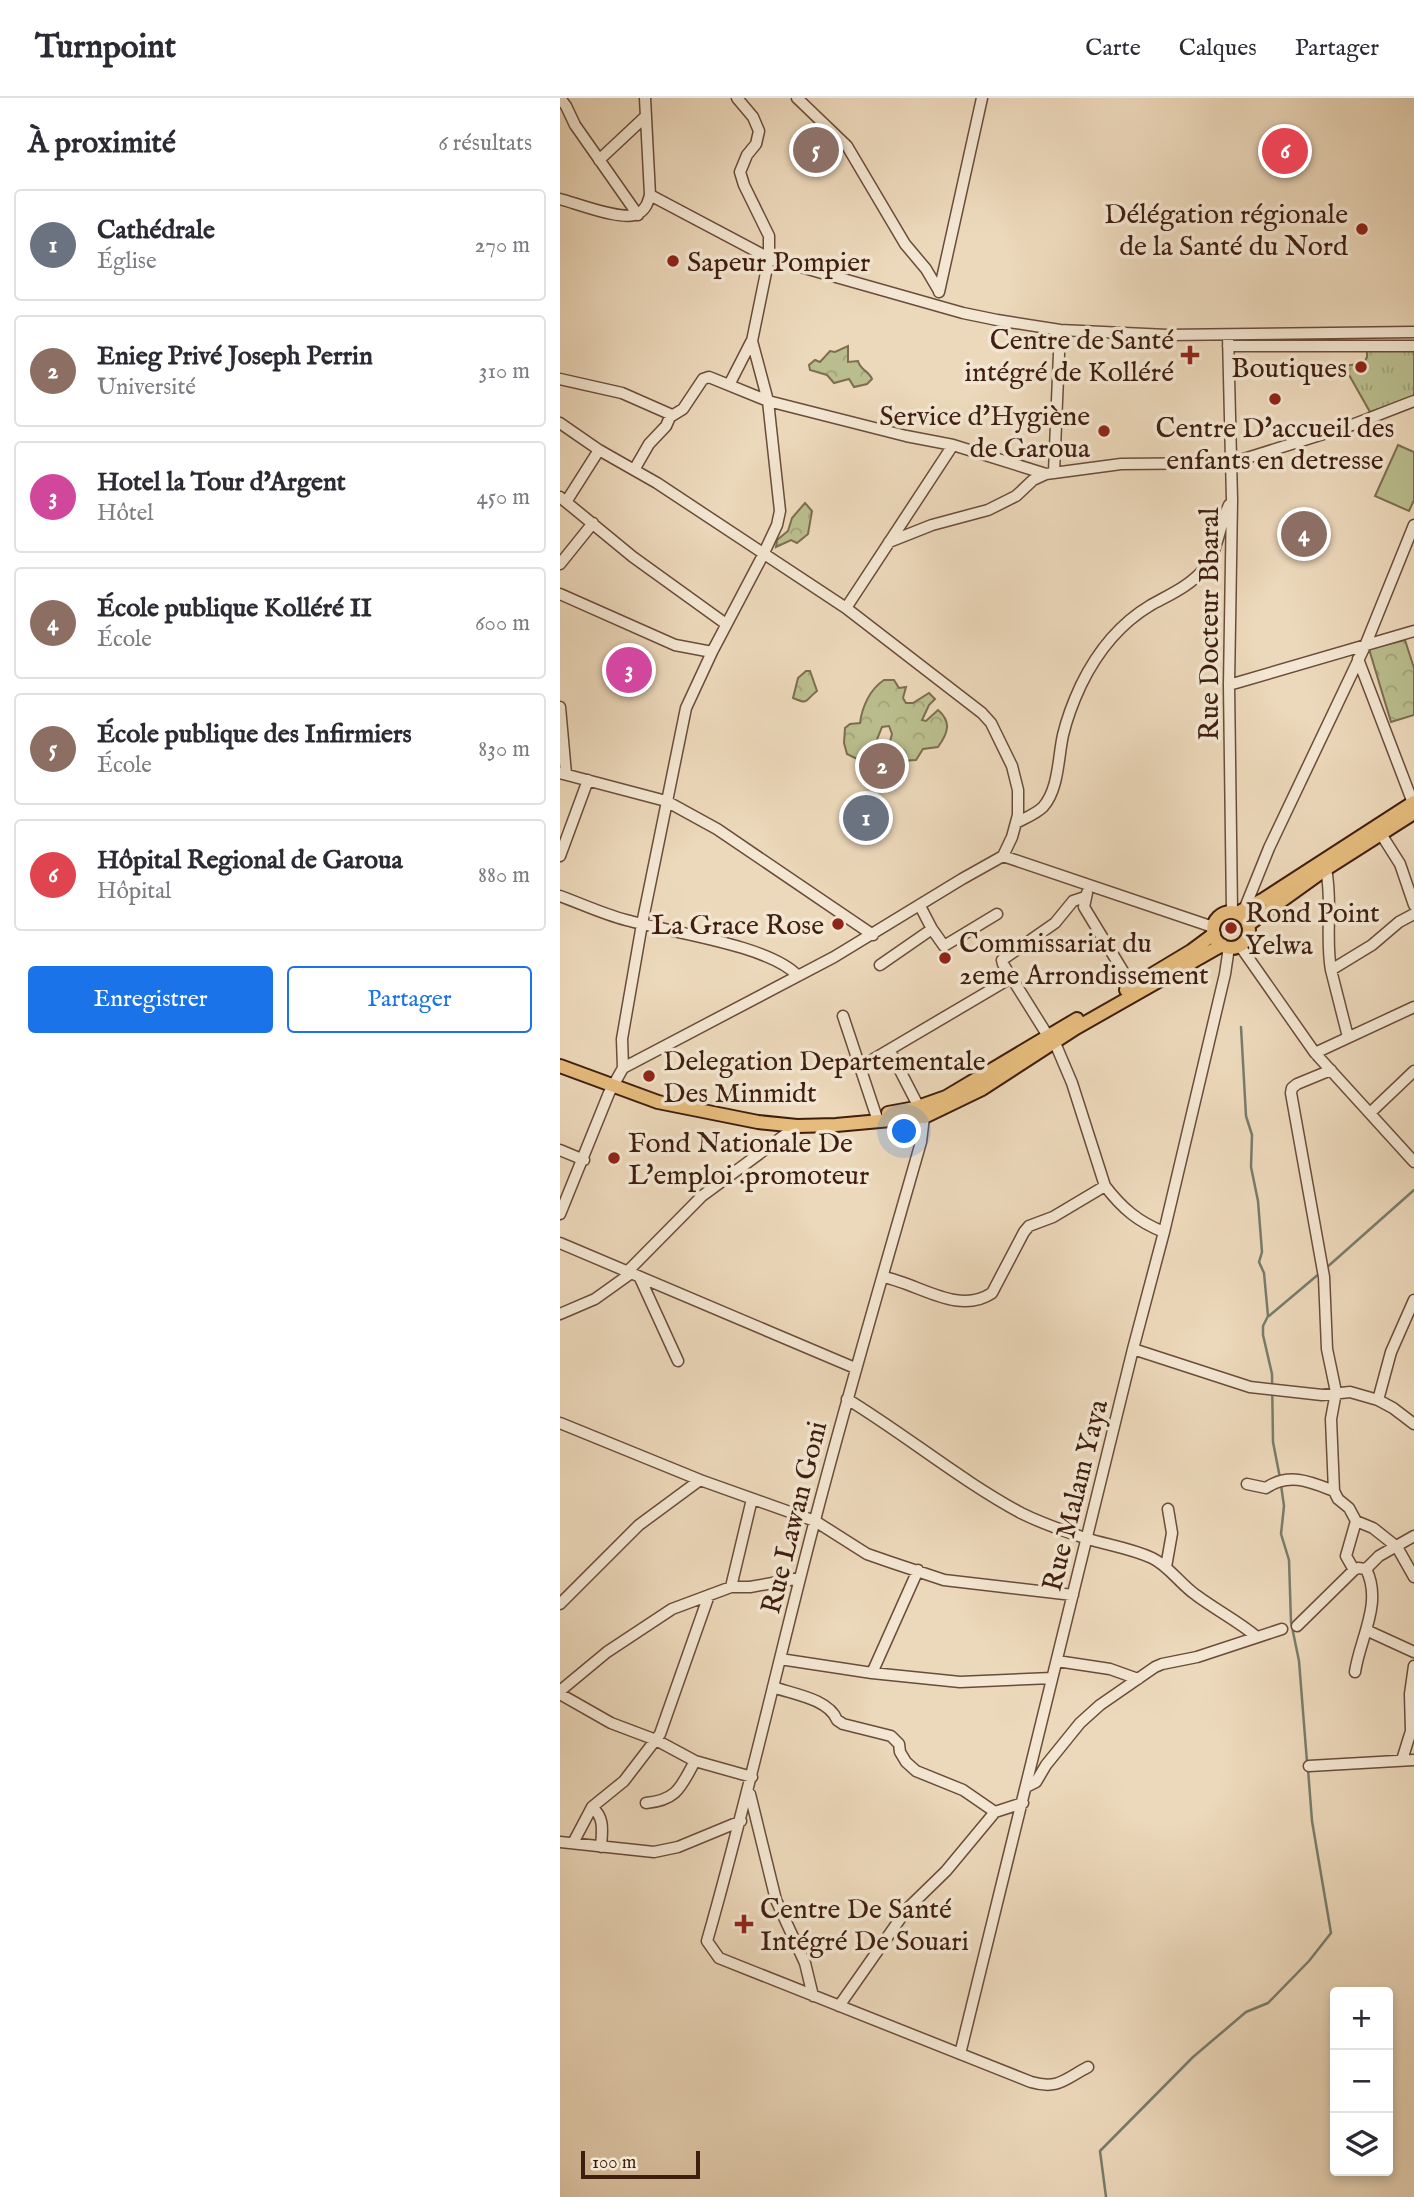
<!DOCTYPE html>
<html lang="fr">
<head>
<meta charset="utf-8">
<style>
	body { margin:0; font-family:"IM FELL English",serif; background:#f2f2f3; color:#2b2b33 }
	.controls { position:absolute; right:21px; bottom:21px; display:grid; overflow:hidden; border-radius:7px; box-shadow:0 4px 10px #0003 }
	.controls button { width:63px; height:63px; display:grid; place-items:center; padding:0; border:0; border-bottom:2px solid #e1e1e2; background:#fff; color:#2b2b33; font:35px sans-serif }
	.scale { position:absolute; left:21px; bottom:18px; width:119px; box-sizing:border-box; padding-left:7px; border:4px solid #3f1e10; border-top:0; font-size:19px; line-height:24px; white-space:nowrap; color:#3f1e10; -webkit-text-stroke:5px #f3e6d2; paint-order:stroke }
	.you { position:absolute; left:345px; top:1034px; width:24px; height:24px; margin:-18px; border:5px solid #fff; border-radius:50%; background:#1a73e8; box-shadow:0 0 0 10px #1a73e833 }
	.badge { display:grid; place-items:center; width:46px; height:46px; border-radius:50%; background:#1a73e8; color:#fff; font-size:23px; font-weight:700 }
	.pin { position:absolute; translate:-50% -50%; border:4px solid #fff; box-shadow:0 2px 7px #0006 }
	.list { margin:0; padding:0; list-style:none }
	h2 { display:flex; justify-content:space-between; align-items:center; height:91px; margin:0; padding:0 28px; font-size:30px }
	h2 small { font-size:23px; font-weight:400; color:#7c7c81 }
	.list li { display:grid; grid-template-columns:46px 1fr auto; gap:21px; align-items:center; box-sizing:border-box; height:112px; margin:0 14px 14px; padding:0 14px; border:2px solid #e1e1e2; border-radius:7px }
	.list b { display:block; font-size:26px; white-space:nowrap }
	.list p { margin:0; font-size:23px; white-space:nowrap; color:#7c7c81 }
	.list em { font-size:23px; font-style:normal; color:#7c7c81 }
	.actions { display:flex; gap:14px; padding:21px 28px }
	.actions a { flex:1; padding:16px 0; border:2px solid #1a73e8; border-radius:7px; text-align:center; font-size:24px; color:#1a73e8 }
	.actions .main { background:#1a73e8; color:#fff }
	.icon { flex:none; width:38px; height:38px; fill:none; stroke:currentColor; stroke-width:2; stroke-linecap:round; stroke-linejoin:round }
	.map { position:relative; flex:none; width:854px; height:2099px; overflow:hidden }
	header { display:flex; align-items:center; gap:42px; box-sizing:border-box; height:98px; padding:0 35px; background:#fff; border-bottom:2px solid #e1e1e2 }
	header strong { font-size:33px }
	nav { display:flex; gap:38px; margin-inline-start:auto; font-size:24px }
	main { display:flex }
	aside { flex:1; background:#fff }
	.map>svg:first-child { display:block }
	.grass { fill:url(#grass-tufts); stroke:#7c6e4f; stroke-width:2 }
	.forest { fill:url(#forest-crowns); stroke:#7c6e4f; stroke-width:2 }
	.garden { fill:#babe8e; stroke:#7c6e4f; stroke-width:2 }
	.lines { fill:none; stroke-linecap:round; stroke-linejoin:round }
	.stream { stroke:#767c6c; stroke-width:2.5 }
	.minor-casing { stroke:#6a4c3a; stroke-width:13 }
	.major-casing { stroke:#3f1e10; stroke-width:16 }
	.minor { stroke:#f3e6d2; stroke-width:10 }
	.major { stroke:#e6bc7d; stroke-width:12 }
	.poi-dot { fill:#8f2418; stroke:#f3e6d2; stroke-width:2.5 }
	.labels { text-anchor:middle; stroke-width:7; stroke-linejoin:round; paint-order:stroke }
	.poi-label { font-size:28px; fill:#3f1e10; stroke:#f3e6d2; text-anchor:start }
	.street-label { font-size:28px; fill:#3f1e10; stroke:#f3e6d2 }
</style>
</head>
<body>
<header>
<strong>Turnpoint</strong>
<nav><a>Carte</a><a>Calques</a><a>Partager</a></nav>
</header>
<main>
<aside>
<h2>À proximité<small>6 résultats</small></h2>
<ul class="list">
<li><span class="badge" style="background:#6b7280">1</span><div><b>Cathédrale</b><p>Église</p></div><em>270 m</em></li>
<li><span class="badge" style="background:#8d6e63">2</span><div><b>Enieg Privé Joseph Perrin</b><p>Université</p></div><em>310 m</em></li>
<li><span class="badge" style="background:#d1479c">3</span><div><b>Hotel la Tour d'Argent</b><p>Hôtel</p></div><em>450 m</em></li>
<li><span class="badge" style="background:#8d6e63">4</span><div><b>École publique Kolléré II</b><p>École</p></div><em>600 m</em></li>
<li><span class="badge" style="background:#8d6e63">5</span><div><b>École publique des Infirmiers</b><p>École</p></div><em>830 m</em></li>
<li><span class="badge" style="background:#e0444e">6</span><div><b>Hôpital Regional de Garoua</b><p>Hôpital</p></div><em>880 m</em></li>
</ul>
<div class="actions"><a class="main">Enregistrer</a><a>Partager</a></div>
</aside>
<div class="map">
<svg width="854" height="2099" viewBox="0 0 854 2099">
	<defs>
		<pattern id="grass-tufts" width="24" height="20" patternUnits="userSpaceOnUse" patternTransform="scale(1.75)"><rect width="24" height="20" fill="#babe8e"/><path d="M3 7l-1-3M5 7V3M7 7l1-3M15 17l-1-3M17 17v-4M19 17l1-3" fill="none" stroke="#a1a379"/></pattern>
		<pattern id="forest-crowns" width="20" height="18" patternUnits="userSpaceOnUse" patternTransform="scale(1.75)"><rect width="20" height="18" fill="#babe8e"/><path d="M2 6a3 3 0 1 1 6 0M12 15a3 3 0 1 1 6 0" fill="none" stroke="#a1a379"/></pattern>
	</defs>
	<rect width="100%" height="100%" fill="#ecd8ba"/>
	<filter id="stains"><feTurbulence type="fractalNoise" baseFrequency=".00286" numOctaves="4"/><feColorMatrix values="0 0 0 0 .2 0 0 0 0 .09 0 0 0 0 .02 0 0 0 .5 -.17"/></filter>
	<radialGradient id="worn" r=".72"><stop offset=".6" stop-color="#630" stop-opacity="0"/><stop offset="1" stop-color="#630" stop-opacity=".3"/></radialGradient>
	<!-- grass -->
	<path class="grass" d="M807,250H854V299L810,314L784,268L804,265L807,259Z"/>
	<!-- forest -->
	<path class="forest" d="M288,248V264L298,263C300,272 309,273 312,281L307,286L294,289L289,281L274,285L267,277L250,272L249,267L255,262L260,264L270,253L275,254Z
		M245,405L252,413L248,436L237,445L231,442L216,449L217,442L228,433L232,420Z
		M845,542L854,570V617L831,624L809,551Z
		M246,573H250L257,593C244,603 249,607 233,600L238,580Z
		M324,582H334L339,590L346,589L343,600L346,605H353L369,595L375,601L369,607L362,622L366,623L378,612C392,624 388,635 378,649L363,651L356,662L340,663L344,657L342,652L329,647L332,636L329,628L322,629L310,659L301,663L287,656L284,645L285,630L290,626L300,625C302,609 310,591 324,582Z"/>
	<!-- garden -->
	<path class="garden" d="M838,347L854,354V402L849,413L815,398Z"/>
	<g class="lines">
		<!-- stream -->
		<path class="stream" d="M681,929L686,1018L692,1037L691,1069L698,1103L702,1154L699,1164L704,1175L708,1218L703,1228V1237L712,1276L713,1344L720,1380
			M765,1171L854,1092
			M709,1218L760,1175
			M721,1387L724,1408L721,1436L729,1462L731,1524L739,1563L747,1664
			M546,2099L540,2053L633,1959L686,1914L708,1905L749,1863L771,1835L752,1723L748,1671"/>
		<!-- minor casing -->
		<g class="minor-casing">
			<path id="minor" d="M0,0L6,8L15,27L78,117
				M237,0L287,48L345,146L366,171L379,193
				M39,62L86,18
				M90,97L209,160L403,215L437,222L500,232L607,237L854,234
				M0,101C16,105 66,125 79,115C86,111 88,104 90,97L85,0
				M379,194L422,0
				M668,237L672,402L669,587L672,814
				M668,248H854
				M0,281L62,295L112,317
				M169,287L191,244
				M0,325L39,352L97,385L286,510L422,615L431,625L452,668L458,692V717L452,739L443,758L402,781L274,859L63,970
				M74,372L89,346L106,328L110,319L123,311L143,281L149,279L208,303L346,338L393,347L486,376
				M494,374L500,232
				M0,399L73,459L166,526
				M6,404L39,352
				M329,444L372,427L428,412L456,398L473,382L486,376L561,366L671,365L792,327L854,303
				M0,466L33,425
				M0,496L115,547L152,554
				M286,510L393,347
				M798,561L853,705
				M669,587L854,533
				M0,609L6,676
				M0,675L106,703L157,731L313,837
				M456,725C465,720 476,716 483,709C499,691 498,659 503,637C507,620 514,602 521,587C537,554 559,526 591,507C609,497 630,488 644,471C658,453 659,428 669,407
				M821,736L840,766L854,807
				M0,758L28,682
				M443,758L653,829
				M766,771C773,805 765,839 771,872L812,847L839,824L854,816
				M527,795L524,809L572,888
				M0,798C22,806 43,816 66,822C108,834 210,847 238,878
				M684,812L709,750L805,548L854,427
				M372,831L384,848L437,816
				M680,848L755,955L854,1064
				M320,867L372,831L360,808
				M771,872L788,939
				M283,918L316,1017
				M488,938L443,866L442,862L495,825L513,803L525,799
				M495,945L512,985L545,1088
				M330,953L364,1019L361,1044C325,1170 288,1295 255,1422C218,1563 187,1704 147,1843L159,1860L471,1984C498,1992 505,1981 528,1969
				M755,955L854,909
				M300,969L451,880
				M63,970L62,941L82,826L126,610L152,554L203,457L217,427L220,413L208,303L192,243L209,160V138L184,87L180,74L187,57L196,46L199,33L193,19L177,0
				M810,1015L854,973
				M0,1052L24,1062
				M0,1116L49,995L63,970
				M0,1145L295,1270
				M66,1175L142,1098L237,1028
				M323,1179C358,1185 398,1218 432,1195L464,1134L469,1128L493,1119L545,1088C562,1110 578,1124 604,1134
				M80,1180L118,1263
				M0,1216L35,1201L70,1176
				M573,1251L690,1289L762,1297L790,1294L818,1302L831,1254L854,1202
				M287,1301C346,1337 400,1382 461,1415C481,1425 504,1433 525,1440C547,1447 570,1450 592,1460C609,1468 620,1486 636,1497C656,1512 678,1523 697,1539
				M818,1302L833,1310L854,1326
				M0,1325L140,1382L255,1423L307,1456L330,1464L384,1482L513,1497
				M687,1386L706,1390C729,1374 751,1384 774,1393L771,1321L776,1294L767,1251L764,1179L731,995L732,990L737,986L771,972
				M774,1393L778,1401L789,1410L796,1423
				M606,1469L612,1435L608,1411
				M794,1472L786,1458L796,1423L813,1430L837,1449L854,1479
				M171,1489L192,1401
				M0,1506L79,1427L140,1382
				M737,1528L794,1472L798,1470L806,1471L819,1458L854,1438
				M806,1532L854,1554
				M220,1561L312,1575L400,1584L492,1580
				M497,1563L550,1571L578,1581
				M795,1574C800,1540 823,1505 806,1471
				M312,1575L358,1472
				M213,1589C233,1596 269,1601 277,1622L283,1626L331,1638L339,1646L340,1654L346,1664L356,1673L403,1692L435,1714
				M0,1593L47,1554L112,1511L171,1489H190L240,1480
				M0,1596L51,1625L96,1642L135,1663L192,1679
				M842,1662L851,1633L850,1596L854,1568
				M749,1668L854,1662
				M466,1689L476,1684L486,1667L520,1625L540,1607L595,1569L602,1566L637,1559L722,1531
				M190,1696L216,1802L245,1865L253,1898
				M86,1705C118,1702 121,1688 135,1663
				M32,1709C45,1720 42,1733 41,1749
				M0,1744L94,1754L118,1749L181,1723
				M13,1745L32,1709L64,1683L100,1636L149,1497
				M279,1908L347,1811L386,1773L435,1714L463,1705
				M400,1956L573,1251L604,1134L665,876L669,849"/>
		</g>
		<!-- major casing -->
		<g class="major-casing">
			<path id="major" d="M653 832a18 18 0 1 1 36 0a18 18 0 1 1-36 0Z
				M677,815L704,801L854,704
				M688,827L766,771L854,715
				M566,892L631,853L654,836
				M0,968L98,1004L198,1024L237,1028L276,1027L364,1019L422,991L516,930L662,847
				M328,1015L355,1010L386,999L517,921"/>
		</g>
		<!-- minor -->
		<use href="#minor" class="minor"/>
		<!-- major -->
		<use href="#major" class="major"/>
	</g>
	<!-- markers -->
	<g class="poi-dot">
		<circle cx="802" cy="131" r="7"/>
		<circle cx="113" cy="163" r="7"/>
		<path d="M626.5 246.5h7v7h7v7h-7v7h-7v-7h-7v-7h7z"/>
		<circle cx="801" cy="269" r="7"/>
		<circle cx="715" cy="301" r="7"/>
		<circle cx="544" cy="333" r="7"/>
		<circle cx="278" cy="826" r="7"/>
		<circle cx="671" cy="830" r="7"/>
		<circle cx="385" cy="860" r="7"/>
		<circle cx="89" cy="978" r="7"/>
		<circle cx="54" cy="1060" r="7"/>
		<path d="M180.5 1815.5h7v7h7v7h-7v7h-7v-7h-7v-7h7z"/>
	</g>
	<g class="labels">
		<!-- poi labels -->
		<g class="poi-label">
			<text x="788" y="125" text-anchor="end">Délégation régionale<tspan x="788" dy="32">de la Santé du Nord</tspan></text>
			<text x="127" y="173">Sapeur Pompier</text>
			<text x="614" y="251" text-anchor="end">Centre de Santé<tspan x="614" dy="32">intégré de Kolléré</tspan></text>
			<text x="787" y="279" text-anchor="end">Boutiques</text>
			<text x="530" y="327" text-anchor="end">Service d'Hygiène<tspan x="530" dy="32">de Garoua</tspan></text>
			<text x="715" y="339" text-anchor="middle">Centre D'accueil des<tspan x="715" dy="32">enfants en detresse</tspan></text>
			<text x="685" y="824">Rond Point<tspan x="685" dy="32">Yelwa</tspan></text>
			<text x="264" y="836" text-anchor="end">La Grace Rose</text>
			<text x="399" y="854">Commissariat du<tspan x="399" dy="32">2eme Arrondissement</tspan></text>
			<text x="103" y="972">Delegation Departementale<tspan x="103" dy="32">Des Minmidt</tspan></text>
			<text x="68" y="1054">Fond Nationale De<tspan x="68" dy="32">L'emploi .promoteur</tspan></text>
			<text x="200" y="1820">Centre De Santé<tspan x="200" dy="32">Intégré De Souari</tspan></text>
		</g>
		<!-- street labels -->
		<g class="street-label">
			<text transform="translate(648 526) rotate(-90)" y="10">Rue Docteur Bbaral</text>
			<text transform="translate(514 1397) rotate(-76)" y="10">Rue Malam Yaya</text>
			<text transform="translate(233 1419) rotate(-76)" y="10">Rue Lawan Goni</text>
		</g>
	</g>
	<rect width="100%" height="100%" filter="url(#stains)"/>
	<rect width="100%" height="100%" fill="url(#worn)"/>
</svg>
<div class="controls">
<button>+</button>
<button>−</button>
<button><svg class="icon" aria-label="layers" viewBox="0 0 24 24"><path d="M12 4l9 5-9 5-9-5zM3 14l9 5 9-5"/></svg></button>
</div>
<div class="scale">100 m</div>
<div class="you"></div>
<div class="pin badge" style="left:306px;top:720px;background:#6b7280">1</div>
<div class="pin badge" style="left:322px;top:668px;background:#8d6e63">2</div>
<div class="pin badge" style="left:69px;top:572px;background:#d1479c">3</div>
<div class="pin badge" style="left:744px;top:436px;background:#8d6e63">4</div>
<div class="pin badge" style="left:256px;top:52px;background:#8d6e63">5</div>
<div class="pin badge" style="left:725px;top:53px;background:#e0444e">6</div>
</div>
</main>
</body>
</html>
